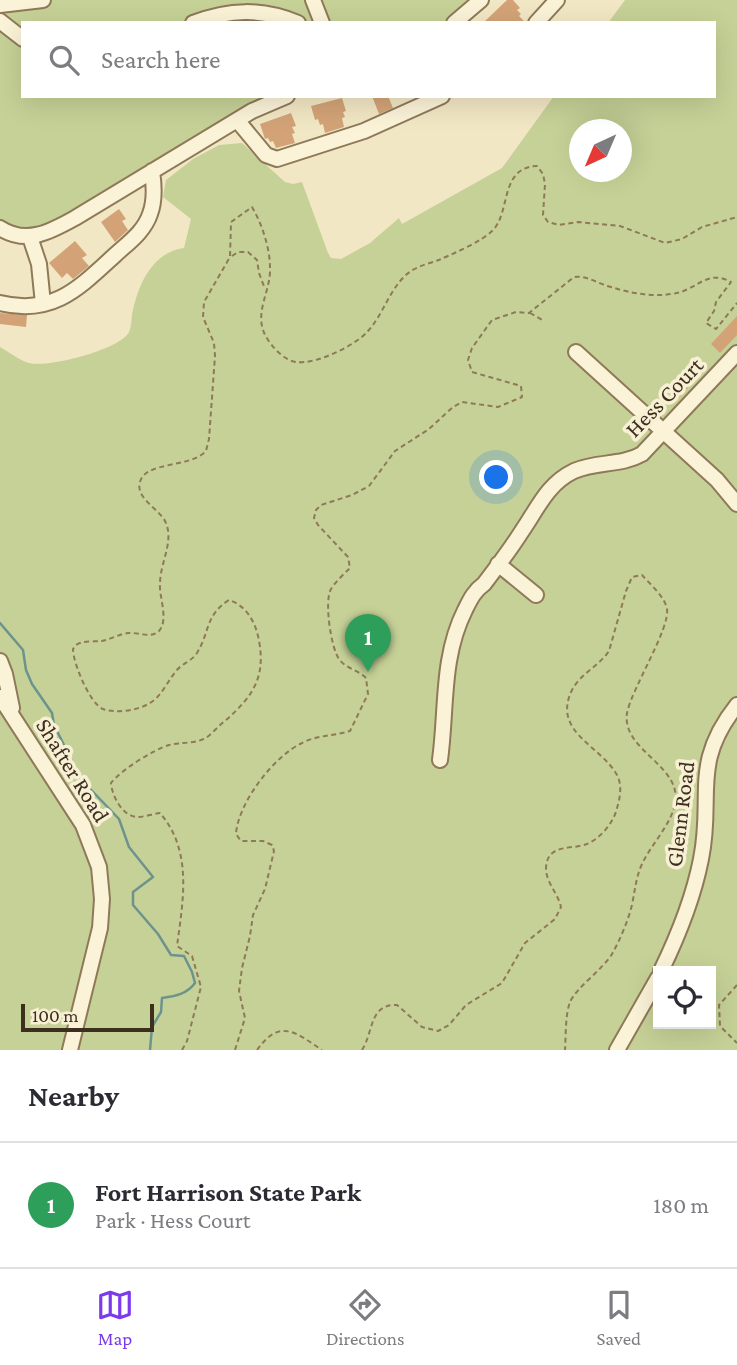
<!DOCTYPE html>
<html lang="en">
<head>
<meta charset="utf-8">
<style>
	body { margin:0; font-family:"Crimson Pro",serif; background:#f7f7f7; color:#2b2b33 }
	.controls { position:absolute; right:21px; bottom:21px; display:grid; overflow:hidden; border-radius:0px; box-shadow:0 7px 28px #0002 }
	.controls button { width:63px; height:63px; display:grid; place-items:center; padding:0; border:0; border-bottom:2px solid #e1e1e2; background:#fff; color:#2b2b33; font:35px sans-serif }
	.compass { position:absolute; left:569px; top:119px; width:63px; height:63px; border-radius:50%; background:#fff; box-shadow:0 7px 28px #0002; rotate:224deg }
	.scale { position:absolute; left:21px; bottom:18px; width:133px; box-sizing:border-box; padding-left:7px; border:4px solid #3d2f1e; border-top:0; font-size:19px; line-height:24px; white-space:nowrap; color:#3d2f1e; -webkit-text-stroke:5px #f8f0d4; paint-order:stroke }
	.you { position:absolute; left:497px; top:478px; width:24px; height:24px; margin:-18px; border:5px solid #fff; border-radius:50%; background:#1a73e8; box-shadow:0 0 0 10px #1a73e833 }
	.badge { display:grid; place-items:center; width:46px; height:46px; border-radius:50%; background:#7c3aed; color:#fff; font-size:23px; font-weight:700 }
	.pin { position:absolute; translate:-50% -58px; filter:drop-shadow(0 2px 4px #0008) }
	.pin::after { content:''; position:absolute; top:37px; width:24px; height:21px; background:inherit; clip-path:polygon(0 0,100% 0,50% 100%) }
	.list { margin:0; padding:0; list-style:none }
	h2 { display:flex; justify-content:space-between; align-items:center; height:91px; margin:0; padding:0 28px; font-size:30px }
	h2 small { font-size:23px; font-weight:400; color:#7c7c81 }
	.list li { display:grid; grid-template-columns:46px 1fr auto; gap:21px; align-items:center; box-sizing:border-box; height:126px; padding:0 28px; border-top:2px solid #e1e1e2 }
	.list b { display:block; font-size:26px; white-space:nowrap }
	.list p { margin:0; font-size:23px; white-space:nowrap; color:#7c7c81 }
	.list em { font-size:23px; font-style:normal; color:#7c7c81 }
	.icon { flex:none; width:38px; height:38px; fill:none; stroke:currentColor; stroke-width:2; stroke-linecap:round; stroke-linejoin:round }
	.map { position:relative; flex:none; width:737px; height:1050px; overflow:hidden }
	.search { position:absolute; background:#fff; box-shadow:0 7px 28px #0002; left:21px; right:21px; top:21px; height:77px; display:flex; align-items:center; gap:18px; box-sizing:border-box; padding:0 24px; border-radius:0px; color:#7c7c81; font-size:26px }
	.sheet { height:217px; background:#fff }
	nav { display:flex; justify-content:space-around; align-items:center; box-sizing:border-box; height:98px; border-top:2px solid #e1e1e2; background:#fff; font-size:19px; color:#7c7c81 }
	nav a { display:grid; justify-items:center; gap:4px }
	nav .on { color:#7c3aed }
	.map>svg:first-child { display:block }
	.green { fill:#c6d197; fill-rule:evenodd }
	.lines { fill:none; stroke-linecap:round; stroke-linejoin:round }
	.stream { stroke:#6c948d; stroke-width:2.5 }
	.building { fill:#d3a377 }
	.minor-casing { stroke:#8e7959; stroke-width:18 }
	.path { stroke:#8e7959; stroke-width:2; stroke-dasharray:5 3.5; stroke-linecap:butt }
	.minor { stroke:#fbf3d8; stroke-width:14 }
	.labels { text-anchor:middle; stroke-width:7; stroke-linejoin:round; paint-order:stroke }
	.street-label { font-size:23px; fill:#3d2f1e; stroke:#f8f0d4 }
</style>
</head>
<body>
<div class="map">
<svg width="737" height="1050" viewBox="0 0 737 1050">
	<rect width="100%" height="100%" fill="#f2e7c4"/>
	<!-- green -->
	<path class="green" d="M43,0H481L454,23H23V96H287L48,232L0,228V5Z
		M625,0H737V1050H0V347C9,352 19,360 29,363C47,368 120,350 129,332C132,326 131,317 133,310C139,283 153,252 184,248L191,219L163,197L166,180L193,159L219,145L242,143L285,182L293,184L302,182L328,253L331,258L341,259L370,243L399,218L402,224L502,168L554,96H714V23H608ZM580,130H622V172H580ZM658,971H711V1024H658Z"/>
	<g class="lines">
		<!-- stream -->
		<path class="stream" d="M0,623L23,650L26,670L32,684L52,713L54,725L71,759L73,771L119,819L129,847L153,877L133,892V905L158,934L171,955L184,956L192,972L195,983C187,994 176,996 162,998L161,1012L152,1027L150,1050"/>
	</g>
	<!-- building -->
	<path class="building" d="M507,0H513L520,8L517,10L521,14L519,16L526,23H483Z
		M372,96H388L393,108L379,114Z
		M342,98L346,111L343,112L345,117L342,118L344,127L325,133L323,124L320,125L318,119L315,120L311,106Z
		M291,113L296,126L292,127L295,133L292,134L295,143L276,148L273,141L270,142L268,138L265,139L260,124Z
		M119,209L126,219L122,221L128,230L115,242L101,222Z
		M75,241L87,255L82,258L89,266L73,279L67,273L62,278L49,263Z
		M0,313L27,315L26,327L0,324Z
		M737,316V335L720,353L711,344Z
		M692,364L701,373L677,400L667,391Z"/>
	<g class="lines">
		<!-- minor casing -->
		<g class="minor-casing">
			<path id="minor" d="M313,0L322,23
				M0,5L43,0
				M0,21L23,39
				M193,23C229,9 262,8 298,23
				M454,23L481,0
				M536,23L557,0
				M237,120L266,155L277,159L364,131L442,96
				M0,228C26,245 50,232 75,218L252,111L287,96
				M30,237L39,264L43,304
				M0,303C53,316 79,288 115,255C128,243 144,232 150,214C155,201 154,184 152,171
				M576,352L717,480L737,504
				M498,564L536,595
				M0,661L5,674L12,708
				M0,697L83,825L99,867L102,899L100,928L70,1050
				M440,760C447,709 441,658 465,610C470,600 474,591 484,584C497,567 510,550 522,531C538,508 547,484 574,471C597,461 621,466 642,454L737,353
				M661,971C677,938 694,895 701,859C714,796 690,764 737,705
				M617,1050L658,978"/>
		</g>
		<!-- path -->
		<path class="path" d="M232,256L238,252H248L257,260L259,273L265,289
			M530,313L544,321
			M737,985L719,1005L720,1026L737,1043
			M182,1050L187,1041L201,987L192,956L177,946C183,901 193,851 160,813C153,814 144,817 137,817C122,816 112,796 111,783C121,770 153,750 169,745C181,742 194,744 206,738C213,733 219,725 226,720C252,697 266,678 259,641C256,623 247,606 229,600C205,615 210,632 197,653C192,661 183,663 177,670C168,680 162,696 150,703C139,710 116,714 103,709C90,704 73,663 73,649C74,648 75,646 76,645C83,640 94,642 102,641C111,639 120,634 128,633C138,632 151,639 159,631C169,620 159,597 160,584C160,562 175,541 165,521C159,509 135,498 140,482C145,461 191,468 206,451L209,439L215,356L214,343L203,317L204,302L230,257L231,222L252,207C262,224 270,248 270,268C271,295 249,317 271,344C277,352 287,361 296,362C316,365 356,345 368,331C385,312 390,286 411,271C420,265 432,263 441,259C455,253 482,241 492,231C511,214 499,167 537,166L543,174L545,184L543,215L548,222L559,225L578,222L620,226L665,243L682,239L702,227L737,217
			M235,1050L245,1018L239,991L242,968L250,936L253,915L265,889L274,851L272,845L263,841H241L236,834C238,803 274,756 302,743C317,735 334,736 350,731L368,694L366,678C358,670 345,668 339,659C331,648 324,601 331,589C336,581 344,574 350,568L348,557L318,525L314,518L316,510L321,505L352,495L369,486L395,451L429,429L453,407L462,402L498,407L522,397L521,386L472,372L468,360L472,348L492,320L516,312L529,313L574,277C587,275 598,284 611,287C630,293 651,297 671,294C696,292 706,268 731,282L716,302L714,311L706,323L716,329L737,303
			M257,1050C280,1018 295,1032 322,1050
			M362,1050C374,1031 369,1004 397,1005L422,1027L438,1031L449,1025L466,1005L502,983L525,943L555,919L561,907C558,893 546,883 546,868C547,843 572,850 587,844C601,838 614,822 617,808C620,798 622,787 618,777C603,746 551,733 572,690C581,673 599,666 609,651L626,591L632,577L642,575C650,584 665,597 667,609C670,629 632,688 627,713C621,752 687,766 674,808C668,828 651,845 642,864C636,877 635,890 632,905C628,921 620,940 612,954C603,969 576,988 570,1002C565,1016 566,1036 565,1050"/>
		<!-- minor -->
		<use href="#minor" class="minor"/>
	</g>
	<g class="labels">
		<!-- street labels -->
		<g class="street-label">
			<text transform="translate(664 397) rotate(-46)" y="8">Hess Court</text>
			<text transform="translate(73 770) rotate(58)" y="8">Shafter Road</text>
			<text transform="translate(680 814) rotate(-83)" y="8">Glenn Road</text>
		</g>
	</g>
</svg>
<div class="controls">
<button><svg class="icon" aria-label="locate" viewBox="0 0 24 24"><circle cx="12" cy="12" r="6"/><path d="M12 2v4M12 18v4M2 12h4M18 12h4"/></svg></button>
</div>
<svg class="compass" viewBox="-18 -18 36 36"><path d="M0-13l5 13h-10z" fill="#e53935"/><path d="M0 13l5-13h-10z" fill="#7c7c81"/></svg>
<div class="scale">100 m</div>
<div class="you"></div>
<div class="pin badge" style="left:368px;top:672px;background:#2e9e5b">1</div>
<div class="search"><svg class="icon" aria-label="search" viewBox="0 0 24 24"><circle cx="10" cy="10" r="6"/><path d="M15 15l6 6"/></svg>Search here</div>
</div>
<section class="sheet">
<h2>Nearby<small></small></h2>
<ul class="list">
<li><span class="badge" style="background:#2e9e5b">1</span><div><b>Fort Harrison State Park</b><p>Park · Hess Court</p></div><em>180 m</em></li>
</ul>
</section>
<nav>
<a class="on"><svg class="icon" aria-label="map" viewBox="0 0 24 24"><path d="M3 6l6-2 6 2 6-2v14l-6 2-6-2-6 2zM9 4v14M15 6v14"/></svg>Map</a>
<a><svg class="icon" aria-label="directions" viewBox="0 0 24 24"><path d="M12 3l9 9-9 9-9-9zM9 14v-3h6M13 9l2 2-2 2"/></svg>Directions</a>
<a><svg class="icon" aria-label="saved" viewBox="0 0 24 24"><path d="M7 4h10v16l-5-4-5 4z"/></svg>Saved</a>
</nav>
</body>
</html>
